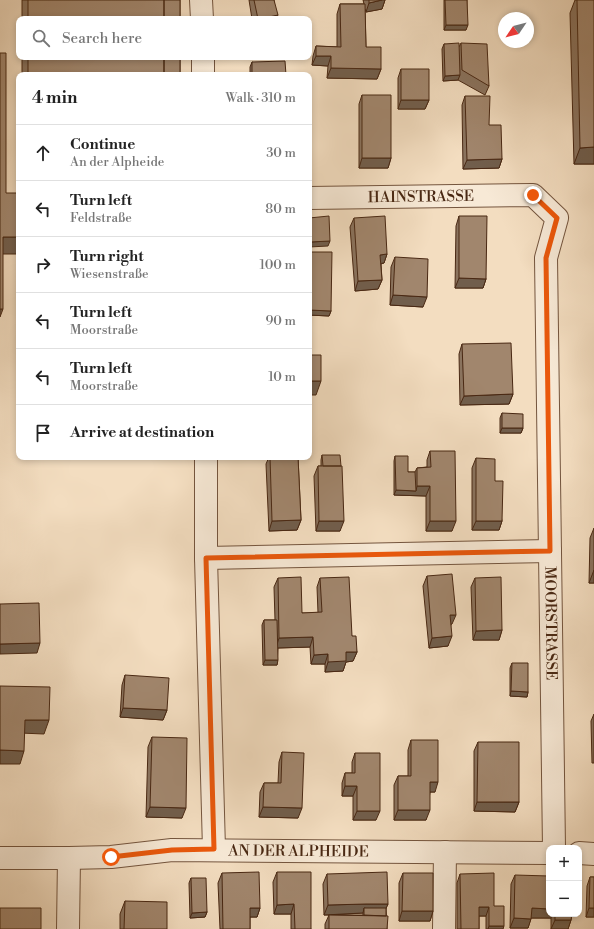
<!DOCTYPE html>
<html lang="en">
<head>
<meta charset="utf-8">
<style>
	body { margin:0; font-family:"Libre Bodoni",serif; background:#f6f6f6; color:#222 }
	.controls { position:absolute; right:12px; bottom:12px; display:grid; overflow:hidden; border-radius:8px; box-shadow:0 2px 6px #0003 }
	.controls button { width:36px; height:36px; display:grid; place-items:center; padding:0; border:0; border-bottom:1px solid #e0e0e0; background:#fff; color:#222; font:20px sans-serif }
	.compass { position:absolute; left:498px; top:12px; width:36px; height:36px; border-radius:50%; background:#fff; box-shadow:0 2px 6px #0003; rotate:235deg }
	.stop { position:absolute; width:12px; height:12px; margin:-9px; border:3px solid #ea580c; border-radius:50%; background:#fff }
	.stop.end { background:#ea580c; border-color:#fff; box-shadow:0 1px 4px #0008 }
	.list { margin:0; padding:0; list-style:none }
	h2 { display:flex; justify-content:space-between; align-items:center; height:52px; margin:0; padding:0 16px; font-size:17px }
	h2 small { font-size:13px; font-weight:400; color:#767676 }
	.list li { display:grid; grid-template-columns:26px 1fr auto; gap:12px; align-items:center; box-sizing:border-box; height:56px; padding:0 16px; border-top:1px solid #e0e0e0 }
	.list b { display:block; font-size:15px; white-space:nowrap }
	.list p { margin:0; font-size:13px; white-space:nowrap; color:#767676 }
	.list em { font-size:13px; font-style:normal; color:#767676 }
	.icon { flex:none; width:22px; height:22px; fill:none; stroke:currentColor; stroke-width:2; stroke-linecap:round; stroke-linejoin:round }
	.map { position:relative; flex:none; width:594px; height:929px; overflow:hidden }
	.search { position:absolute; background:#fff; box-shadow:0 2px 6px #0003; left:16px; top:16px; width:296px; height:44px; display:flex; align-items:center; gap:10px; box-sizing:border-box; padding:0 14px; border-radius:8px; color:#767676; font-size:15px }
	.panel { position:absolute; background:#fff; box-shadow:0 2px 6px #0003; left:16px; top:72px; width:296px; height:388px; border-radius:8px }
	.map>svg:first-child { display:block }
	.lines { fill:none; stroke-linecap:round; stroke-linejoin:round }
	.street-casing { stroke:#74553e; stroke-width:24 }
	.street { stroke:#f7e9d6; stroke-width:22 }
	.wall { fill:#8a735e; stroke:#492813; fill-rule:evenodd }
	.shaded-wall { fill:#715e4c; stroke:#492813 }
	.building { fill:#a1866d; stroke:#492813 }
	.route { stroke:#ea580c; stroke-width:5 }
	.labels { text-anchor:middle; stroke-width:4; stroke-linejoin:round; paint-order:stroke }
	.street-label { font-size:15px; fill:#492813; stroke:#f7e9d6 }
</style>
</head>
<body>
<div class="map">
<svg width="594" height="929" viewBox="0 0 594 929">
	<rect width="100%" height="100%" fill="#f3ddc0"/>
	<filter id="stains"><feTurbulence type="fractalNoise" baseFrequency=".005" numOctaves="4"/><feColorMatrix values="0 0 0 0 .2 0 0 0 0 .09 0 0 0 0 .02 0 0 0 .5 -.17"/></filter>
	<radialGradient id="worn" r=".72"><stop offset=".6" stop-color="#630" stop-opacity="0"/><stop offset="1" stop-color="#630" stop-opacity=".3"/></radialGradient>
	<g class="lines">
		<!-- street casing -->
		<g class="street-casing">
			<g id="street">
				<path d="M201,0L202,19"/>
				<path d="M203,57V75"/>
				<path id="s1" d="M309,198L533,195L557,218L546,258L554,848"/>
				<path d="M206,457V558L214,849"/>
				<path d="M206,558L550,551"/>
				<path d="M579,853L594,854"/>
				<path id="s2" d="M0,858H69L111,857L172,850L549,853"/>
				<path d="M68,929L69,858"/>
				<path d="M444,929L445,852"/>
			</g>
		</g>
		<!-- street -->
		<use href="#street" class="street"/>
	</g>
	<!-- wall -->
	<path class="wall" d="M22,0H180V19H22Z
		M249,0H274L276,19H252Z
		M363,0H385L382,9L366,12L365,9L366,47L381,69L377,79L327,78L328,66L312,65L313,56L316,46L337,47V14L340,4H364Z
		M444,0H467L466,30H444Z
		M575,0H594V164H574L570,13Z
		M461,43L489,86L485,95L458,80L443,81L442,49L444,44L459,47Z
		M22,57H180V75H22Z
		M252,62L286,75H250V67Z
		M401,69L429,100L425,109H398V78Z
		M362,95L391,158L388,168H359V104Z
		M465,96L489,125L502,159L499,168L463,169L462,105Z
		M459,216L486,279L483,288H455L456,226Z
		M354,218L387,254L384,263L381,264L382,280L378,289L355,291L350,227Z
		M310,252L331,311L329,316L309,315V255Z
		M395,257L423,307L390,305L391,267Z
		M462,344L513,394L509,404L460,405L459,354Z
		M502,413L523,428L521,433H500V418Z
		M430,451L452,531H426V496L394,495V461L395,456L408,472H415L417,468L427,467V460Z
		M322,455L340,531H316L314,476L318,466H321V460Z
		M269,457H298L301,520L297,530L269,531L266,464Z
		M476,458L495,481L502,521L499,530H472V468Z
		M594,528V583H589L590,538Z
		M427,576L452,624H451L448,646L429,648L423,586Z
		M278,578L302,613H318L317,587L320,578L352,636L357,652L353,661L346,662L343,671L325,672V664H311L310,647L278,648L277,665H263L262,625L264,620H275L274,587Z
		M475,578L502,630L499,640H473L471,587Z
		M512,663L528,692L527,697L510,696V668Z
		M125,675L167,710L163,720L120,717L122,685Z
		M594,714V763H592L591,721Z
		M152,737L182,818L146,817L148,747Z
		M411,740L435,792H430L426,820H394V785L398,776H408V750Z
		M478,742L519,802L515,812L474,811V751Z
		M282,752L298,818L259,817L260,792L264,783H278L279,762Z
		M355,753L376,820H353V796H342V783L345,773H352V762Z
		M277,872L311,929H291V914H274L273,882Z
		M222,873L260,908L257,917H250V929H220L218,883Z
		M403,873L433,911L430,921H399V883Z
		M327,874L388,904L386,908L387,929H325V924L329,915H324L323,884ZM363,913V915H331Z
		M460,874L494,906L503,929H486V916H479V929H457V883Z
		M515,875L549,914H572L571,920L568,929H551V918H531L528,928H510L511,884Z
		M590,877H594V917H586L587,886Z
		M191,878L207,912L205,917L190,918L189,883Z
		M125,901L167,929H120V914Z"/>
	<!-- shaded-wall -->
	<path class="shaded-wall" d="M382,0H385L382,9L366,12L369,3Z
		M278,15L276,19H260Z
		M446,25H468L466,30H444Z
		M316,56H331L328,66L312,65Z
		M331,68L381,69L377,79L327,78Z
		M460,75L458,80L443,81L445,76Z
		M401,100H429L425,109H398Z
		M594,147V164H574L580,148Z
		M362,158H391L388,168H359Z
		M502,159L499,168L463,169L467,160Z
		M3,237H19V254H0Z
		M330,241L328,246L309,247L310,242Z
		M387,254L384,263L377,264L380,255Z
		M459,278L486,279L483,288H455Z
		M382,280L378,289L355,291L358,281Z
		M393,295L427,297L423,307L390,305Z
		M0,309H3L0,317Z
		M309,310L331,311L329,316L309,315Z
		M309,381H321L316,395H309Z
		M513,394L509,404L460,405L464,396Z
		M502,428H523L521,433H500Z
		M417,486H430L426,496L394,495L396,490L416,491Z
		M301,520L297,530L269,531L272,521Z
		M319,521H344L340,531H316Z
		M430,521H456L452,531H426Z
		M476,521H502L499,530H472Z
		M594,570V583H589Z
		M450,615H456L452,624L446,625Z
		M502,630L499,640H473L476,631Z
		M452,636L448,646L429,648L432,638Z
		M313,637L310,647L276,648L279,638Z
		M40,643L37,653L0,654V644Z
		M346,652H357L353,661L346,662L343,671L325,672L328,662Z
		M328,654L325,664H311L314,655Z
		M265,660H278L277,665H263Z
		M511,691L528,692L527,697L510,696Z
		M123,708L167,710L163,720L120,717Z
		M25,720H49L44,734L20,733Z
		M0,750L24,751L20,764H0Z
		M430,782H438L435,792H427Z
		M345,786H357L353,796H342Z
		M477,802H519L515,812L474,811Z
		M150,807L186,808L182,818L146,817Z
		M263,807L302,808L298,818L259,817Z
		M398,810H430L426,820H394Z
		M357,811H380L376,820H353Z
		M294,904L291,914H274L277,905Z
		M366,904H388L384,913L364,908L363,913L324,915L328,905Z
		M479,907H489L486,916H476Z
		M250,908H260L257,917H246Z
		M532,908L549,909V914H553L551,918H528Z
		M589,908H594V917H586Z
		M402,911H433L430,921H399Z
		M207,912L205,917L190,918L192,913Z
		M514,918L531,919L528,928H510Z
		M555,920H571L568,929H551Z
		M489,926H504L503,929H488Z"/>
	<!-- building -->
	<path class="building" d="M28,0H164V19H28Z
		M164,0H180V19H164Z
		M254,0H274L278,15L260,19H258Z
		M369,0H382L369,3Z
		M445,0H467L468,25H446Z
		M577,0H594V147L580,148Z
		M340,4H365L366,47H381V69L331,68V56H316V46L341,47Z
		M459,43L460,75L445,76L444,44Z
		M461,43L487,44L489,86L462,70Z
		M0,53H6V193H19V237H3V309H0Z
		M28,57H164V75H28Z
		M164,57H180V75H164Z
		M285,61L286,75H252V62Z
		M401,69H429V100H401Z
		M362,95H391V158H362Z
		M465,96H490L489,125H501L502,159L467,160Z
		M329,216L330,241L310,242L309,218Z
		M385,216L387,254L380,255L382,280L358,281L354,218Z
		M459,216H487L486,279L459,278Z
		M310,252H332L331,311L309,310Z
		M395,257L428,259L427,297L393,295Z
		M511,343L513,394L464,396L462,344Z
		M309,355H321V381H309Z
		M502,413L523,414V428H502Z
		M430,451H455L456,521H430V486H417V468L431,467Z
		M322,455H340L341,466H323Z
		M395,456H408V472H415L416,491L396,490Z
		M270,457H298L301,520L272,521Z
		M476,458L495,459V481H503L502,521H476Z
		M318,466H342L344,521H319Z
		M452,574L456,615H450L452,636L432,638L427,576Z
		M301,577L302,613L322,612L320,578L349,577L352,636H356L357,652H346V661L328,662V654L314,655L313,637L279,638L278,578Z
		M501,577L502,630L476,631L475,578Z
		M39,603L40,643L0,644V604Z
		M264,620H277L278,660H265Z
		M512,663H528V692L511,691Z
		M125,675L169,678L167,710L123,708Z
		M0,686L50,687L49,720H25L24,751L0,750Z
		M152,737L187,738L186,808L150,807Z
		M411,740H438V782H430V810H398V776H411Z
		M478,742H519V802H477Z
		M282,752L304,753L302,808L263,807L264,783H281Z
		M355,753H380V811H357V786H345V773H355Z
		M259,872L260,908H250V929H223L222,873Z
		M277,872H311V929H295L294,904L277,905Z
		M387,872L388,904H366L328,905L327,874Z
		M403,873H433V911H402Z
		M494,873V906H504V926H489V907H479V929H461L460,874Z
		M515,875L549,876V909L532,908L531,919L514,918Z
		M590,877H594V908H589Z
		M191,878H206L207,912L192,913Z
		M125,901L167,902V929H124Z
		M0,908H41V929H0Z
		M364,908H386V916L364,915Z
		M555,914H572L571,920H555Z
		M329,915L388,916L387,929H329Z"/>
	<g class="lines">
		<!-- route -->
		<path class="route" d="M111,857L172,850L214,849L206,558L550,551L546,258L557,218L533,195"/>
	</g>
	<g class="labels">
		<!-- street labels -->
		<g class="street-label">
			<text dy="5" stroke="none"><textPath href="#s1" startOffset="112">HAINSTRASSE</textPath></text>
			<text dy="5" stroke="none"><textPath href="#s1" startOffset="664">MOORSTRASSE</textPath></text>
			<text dy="5" stroke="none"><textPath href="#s2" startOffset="299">AN DER ALPHEIDE</textPath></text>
		</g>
	</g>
	<rect width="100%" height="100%" filter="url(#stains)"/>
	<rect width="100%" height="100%" fill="url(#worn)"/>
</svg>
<div class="controls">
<button>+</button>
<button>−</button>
</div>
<svg class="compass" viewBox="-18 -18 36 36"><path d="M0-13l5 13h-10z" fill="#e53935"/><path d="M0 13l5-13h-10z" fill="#767676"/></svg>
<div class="stop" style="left:111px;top:857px"></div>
<div class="stop end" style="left:533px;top:195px"></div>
<div class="search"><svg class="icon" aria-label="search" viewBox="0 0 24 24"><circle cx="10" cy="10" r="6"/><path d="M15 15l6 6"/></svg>Search here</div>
<section class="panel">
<h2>4 min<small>Walk · 310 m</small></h2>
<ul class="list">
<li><svg class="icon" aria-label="ahead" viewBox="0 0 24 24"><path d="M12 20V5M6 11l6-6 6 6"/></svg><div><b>Continue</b><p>An der Alpheide</p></div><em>30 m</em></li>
<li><svg class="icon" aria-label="left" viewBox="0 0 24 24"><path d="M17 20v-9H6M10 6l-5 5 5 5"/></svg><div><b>Turn left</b><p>Feldstraße</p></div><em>80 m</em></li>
<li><svg class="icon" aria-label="right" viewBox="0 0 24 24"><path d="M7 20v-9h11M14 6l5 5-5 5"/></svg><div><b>Turn right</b><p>Wiesenstraße</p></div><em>100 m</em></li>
<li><svg class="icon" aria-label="left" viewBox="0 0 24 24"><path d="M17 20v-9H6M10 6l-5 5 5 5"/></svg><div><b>Turn left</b><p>Moorstraße</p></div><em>90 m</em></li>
<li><svg class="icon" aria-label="left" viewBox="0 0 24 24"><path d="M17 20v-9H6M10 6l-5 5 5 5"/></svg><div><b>Turn left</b><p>Moorstraße</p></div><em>10 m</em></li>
<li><svg class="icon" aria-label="arrive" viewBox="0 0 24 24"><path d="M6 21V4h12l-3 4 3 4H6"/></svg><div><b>Arrive at destination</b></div></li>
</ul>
</section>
</div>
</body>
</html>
